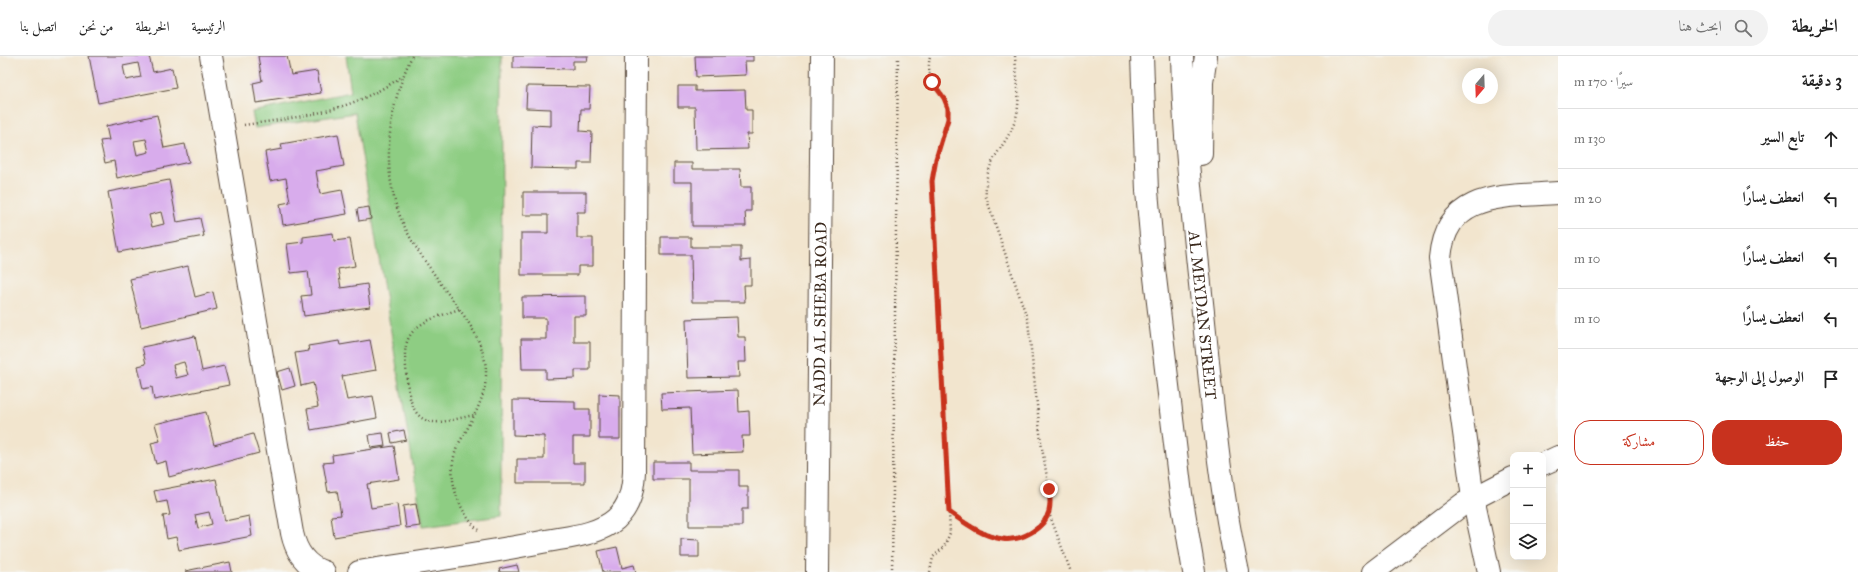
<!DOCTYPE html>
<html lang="ar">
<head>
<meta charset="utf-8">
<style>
	body { margin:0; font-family:"IM FELL Great Primer",Amiri,serif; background:#f2f2f2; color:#222; direction:rtl }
	.controls { position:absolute; right:12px; bottom:12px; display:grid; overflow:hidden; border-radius:8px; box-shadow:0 4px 16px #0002 }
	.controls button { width:36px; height:36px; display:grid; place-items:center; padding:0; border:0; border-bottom:1px solid #e0e0e0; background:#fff; color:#222; font:20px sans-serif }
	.compass { position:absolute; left:1462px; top:12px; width:36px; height:36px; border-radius:50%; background:#fff; box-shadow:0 4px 16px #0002; rotate:199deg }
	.stop { position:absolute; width:12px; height:12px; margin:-9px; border:3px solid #c8321e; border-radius:50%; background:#fff }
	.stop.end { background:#c8321e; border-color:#fff; box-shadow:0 1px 4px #0008 }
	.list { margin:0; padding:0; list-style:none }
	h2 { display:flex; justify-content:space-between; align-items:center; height:52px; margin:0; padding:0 16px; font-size:17px }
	h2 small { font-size:13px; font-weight:400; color:#767676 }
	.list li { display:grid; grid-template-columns:26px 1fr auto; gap:12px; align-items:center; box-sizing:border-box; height:60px; padding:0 16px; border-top:1px solid #e0e0e0 }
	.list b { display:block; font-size:15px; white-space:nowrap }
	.list em { font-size:13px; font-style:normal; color:#767676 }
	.actions { display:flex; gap:8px; padding:12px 16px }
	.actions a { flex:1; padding:9px 0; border:1px solid #c8321e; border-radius:16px; text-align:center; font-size:14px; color:#c8321e }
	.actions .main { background:#c8321e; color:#fff }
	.icon { flex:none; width:22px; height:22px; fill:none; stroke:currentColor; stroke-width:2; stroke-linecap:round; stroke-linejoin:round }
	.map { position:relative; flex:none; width:1558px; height:516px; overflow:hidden; direction:ltr }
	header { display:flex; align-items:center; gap:24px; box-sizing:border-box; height:56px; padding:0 20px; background:#fff; border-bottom:1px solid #e0e0e0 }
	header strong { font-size:19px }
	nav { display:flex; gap:22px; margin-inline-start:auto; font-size:14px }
	.search { width:280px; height:36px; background:#f2f2f2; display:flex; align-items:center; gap:10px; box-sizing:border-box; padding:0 14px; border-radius:22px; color:#767676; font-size:15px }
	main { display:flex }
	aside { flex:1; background:#fff }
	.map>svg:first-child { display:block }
	.green { fill:#8ecd83; stroke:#647c50 }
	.building { fill:#d8acec; fill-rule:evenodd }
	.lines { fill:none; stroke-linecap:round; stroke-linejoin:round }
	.minor-casing { stroke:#564638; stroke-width:24 }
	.path { stroke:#564638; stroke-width:2.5; stroke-dasharray:1 3; stroke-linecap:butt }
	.minor { stroke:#fff; stroke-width:22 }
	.route { stroke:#c8321e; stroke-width:5 }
	.labels { text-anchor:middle; stroke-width:3; stroke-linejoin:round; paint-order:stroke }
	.street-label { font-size:16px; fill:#3b2a1e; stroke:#f6f6f2 }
</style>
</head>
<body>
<header>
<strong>الخريطة</strong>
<div class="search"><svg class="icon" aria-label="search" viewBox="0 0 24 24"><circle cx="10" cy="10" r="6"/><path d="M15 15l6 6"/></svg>ابحث هنا</div>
<nav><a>الرئيسية</a><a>الخريطة</a><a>من نحن</a><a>اتصل بنا</a></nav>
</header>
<main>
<aside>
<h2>3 دقيقة<small>سيرًا · 170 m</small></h2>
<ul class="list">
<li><svg class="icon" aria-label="ahead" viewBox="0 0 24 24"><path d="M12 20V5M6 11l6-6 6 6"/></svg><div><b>تابع السير</b></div><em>130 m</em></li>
<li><svg class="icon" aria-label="left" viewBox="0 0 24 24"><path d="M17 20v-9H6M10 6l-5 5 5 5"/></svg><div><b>انعطف يسارًا</b></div><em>20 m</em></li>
<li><svg class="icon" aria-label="left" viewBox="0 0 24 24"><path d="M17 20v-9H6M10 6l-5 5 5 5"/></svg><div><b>انعطف يسارًا</b></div><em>10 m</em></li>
<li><svg class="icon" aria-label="left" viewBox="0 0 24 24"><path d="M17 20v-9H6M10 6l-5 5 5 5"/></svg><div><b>انعطف يسارًا</b></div><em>10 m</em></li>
<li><svg class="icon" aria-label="arrive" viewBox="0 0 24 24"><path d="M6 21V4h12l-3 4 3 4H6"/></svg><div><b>الوصول إلى الوجهة</b></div></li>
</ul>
<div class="actions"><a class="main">حفظ</a><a>مشاركة</a></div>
</aside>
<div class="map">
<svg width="1558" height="516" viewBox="0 0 1558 516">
	<rect width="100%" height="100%" fill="#f6f6f2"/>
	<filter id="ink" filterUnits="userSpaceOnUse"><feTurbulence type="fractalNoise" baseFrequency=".025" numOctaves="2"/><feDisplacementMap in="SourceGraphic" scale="8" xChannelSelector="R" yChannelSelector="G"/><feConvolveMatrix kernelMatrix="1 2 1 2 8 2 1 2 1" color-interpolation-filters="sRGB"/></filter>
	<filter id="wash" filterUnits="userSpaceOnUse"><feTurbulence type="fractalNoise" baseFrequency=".012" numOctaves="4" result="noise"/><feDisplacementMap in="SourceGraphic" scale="16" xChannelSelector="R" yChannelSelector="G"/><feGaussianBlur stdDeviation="0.9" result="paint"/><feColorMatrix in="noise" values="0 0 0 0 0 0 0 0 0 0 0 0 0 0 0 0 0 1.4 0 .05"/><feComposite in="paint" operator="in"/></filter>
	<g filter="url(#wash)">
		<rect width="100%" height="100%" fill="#f2e5ce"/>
		<!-- green -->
		<path class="green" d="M346,0H502L501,460L423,470L355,57L255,72L252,56L351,36Z"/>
		<g id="blocks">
			<!-- building -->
			<path class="building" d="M89,0H149L153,16L172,12L176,32L98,47ZM138,7L141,21L126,24L123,10Z
				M258,0H287L291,19L317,15L321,37L256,47L253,27L262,25Z
				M513,0H588L587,5H573V13L513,12Z
				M695,0H753V5H745L746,19L696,21Z
				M527,30L590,31L589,53H581L580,75L592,76L591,107H578V113L531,112L532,69L551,70V53L526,52Z
				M678,30H695V35L745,34L746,54H752V78H747L748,93L696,94L695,51H678Z
				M157,59L164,92L185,88L189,106L117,122L114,105L105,107L100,85L109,84L106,70ZM146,83L149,96L137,99L134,85Z
				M338,78L344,110L316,115L320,138L342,134L347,158L283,169L280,148L290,146L286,122L270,125L265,96L282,93L281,88Z
				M674,107H692V113H740L741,131H751V155H745L746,170H692V126H674Z
				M169,124L177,166L200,162L204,180L119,196L108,136ZM161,156L164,168L152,171L149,159Z
				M523,136H586V156H577V182H593V210H578V219H521V177H548V159H523Z
				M369,151L371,163L359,165L357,153Z
				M333,177L334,185L350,183L355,210L338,213L341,232L367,228L370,251L304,260L301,240L311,239L308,215L291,217L287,188L303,186V181Z
				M661,181H691V191H741V205L751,204V229H744L745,246H692L691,199H661Z
				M188,210L195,241L213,236L217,253L141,271L130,223Z
				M586,240V260H574V286H590V314H575V322L546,323V313H522L521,283H546V262H522V241Z
				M737,261L738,281H745L746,306H738L739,321L688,322L686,263Z
				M195,280L202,315L224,310L229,329L154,344L152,331L143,333L138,310L146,308L142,291ZM184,306L188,319L176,322L173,309Z
				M370,284L376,314L342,320L347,344L373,340L377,362L311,374L307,353L318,351L313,327L301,330L295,297L309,295L308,290L339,285L340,289Z
				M290,312L295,330L282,334L277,316Z
				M738,334L739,356L749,355L750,380H742L743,396L692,398L690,352L662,353L661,337Z
				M599,338L620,339V383H599Z
				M513,344L575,345V353H590V381H573V407H585V427H517V403H544V380L513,379Z
				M206,356L214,389L253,378L259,397L169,421L166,405L156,408L151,387L160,385L155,368Z
				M404,374L406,384L392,387L390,377Z
				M383,377L385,390L371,392L369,379Z
				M394,390L399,423L367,428L371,452L397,448L400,470L334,481L331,460L341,459L337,435L328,436L323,407L333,406L332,399Z
				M653,406H689V414H739V431H748V453H742V470H689V423H653Z
				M216,423L225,465L249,460L252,480L179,494L176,481L167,483L163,460L170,459L167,445L157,447L154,435ZM209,456L212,468L198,472L195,459Z
				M416,448L420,470L406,472L403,450Z
				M681,483L699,484V501H681Z
				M617,491L622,512L634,509L636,516H603L598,495Z
				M230,506L232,516H185V515Z
				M517,509L519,516H500L499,513Z"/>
		</g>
	</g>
	<g filter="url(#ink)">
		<use href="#blocks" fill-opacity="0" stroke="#564638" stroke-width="1"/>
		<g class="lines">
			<!-- minor casing -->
			<g class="minor-casing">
				<g id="minor">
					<path d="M211,0L292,477C296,495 305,510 324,516"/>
					<path d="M1142,0L1147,135L1154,213L1181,438L1194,516"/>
					<path id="s1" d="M1182,0C1184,85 1194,171 1203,256C1212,343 1219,431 1238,516"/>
					<path d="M1201,98L1202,26L1206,0"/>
					<path d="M1543,408L1558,401"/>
					<path d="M359,516C420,506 481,498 542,486C565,481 597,480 616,463C630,450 633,434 634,416L636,0"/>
					<path id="s2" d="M817,516L822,0"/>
					<path d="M1373,516L1463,448L1513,422"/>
					<path d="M1489,516L1473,442L1440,202C1446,134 1506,141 1558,137"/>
				</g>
			</g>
			<!-- path -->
			<path class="path" d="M412,0C388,49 379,116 403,167C413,190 429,210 443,231C458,252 478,275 484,301C491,329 479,351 466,375C463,381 458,387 456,394C446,422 458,454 478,474
				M1015,0C1016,21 1022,44 1015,65C1004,95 983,104 986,141L1028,265L1041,386L1049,433L1050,460L1071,516
				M244,69C286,63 332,58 370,39C381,34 392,27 402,21
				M459,253C433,263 404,267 405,301C408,324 405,369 439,366C451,365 463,361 475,359
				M950,457C984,479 1022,502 1049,456
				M892,516L898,0
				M930,516L933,501L944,491L950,477L932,125C933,117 934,109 936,101C941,86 950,70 948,54C945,32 924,28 930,0"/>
			<!-- minor -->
			<use href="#minor" class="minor"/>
		</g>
	</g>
	<g class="lines" filter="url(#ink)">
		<!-- route -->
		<path class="route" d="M932,26L944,42L948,52V63L936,103L932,125L949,456C965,467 982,480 1002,483C1019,486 1045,473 1049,455C1051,448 1050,440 1049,433"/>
	</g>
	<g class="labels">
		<!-- street labels -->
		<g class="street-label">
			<text dy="6" stroke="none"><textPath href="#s2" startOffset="258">NADD AL SHEBA ROAD</textPath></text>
			<text dy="6" stroke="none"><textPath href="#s1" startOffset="260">AL MEYDAN STREET</textPath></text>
		</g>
	</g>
</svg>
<div class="controls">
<button>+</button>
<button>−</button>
<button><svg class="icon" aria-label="layers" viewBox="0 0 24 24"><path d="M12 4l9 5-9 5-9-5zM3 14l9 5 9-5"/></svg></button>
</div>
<svg class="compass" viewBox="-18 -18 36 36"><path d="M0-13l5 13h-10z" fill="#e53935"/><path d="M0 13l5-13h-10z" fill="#767676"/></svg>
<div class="stop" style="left:932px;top:26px"></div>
<div class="stop end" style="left:1049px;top:433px"></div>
</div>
</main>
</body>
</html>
